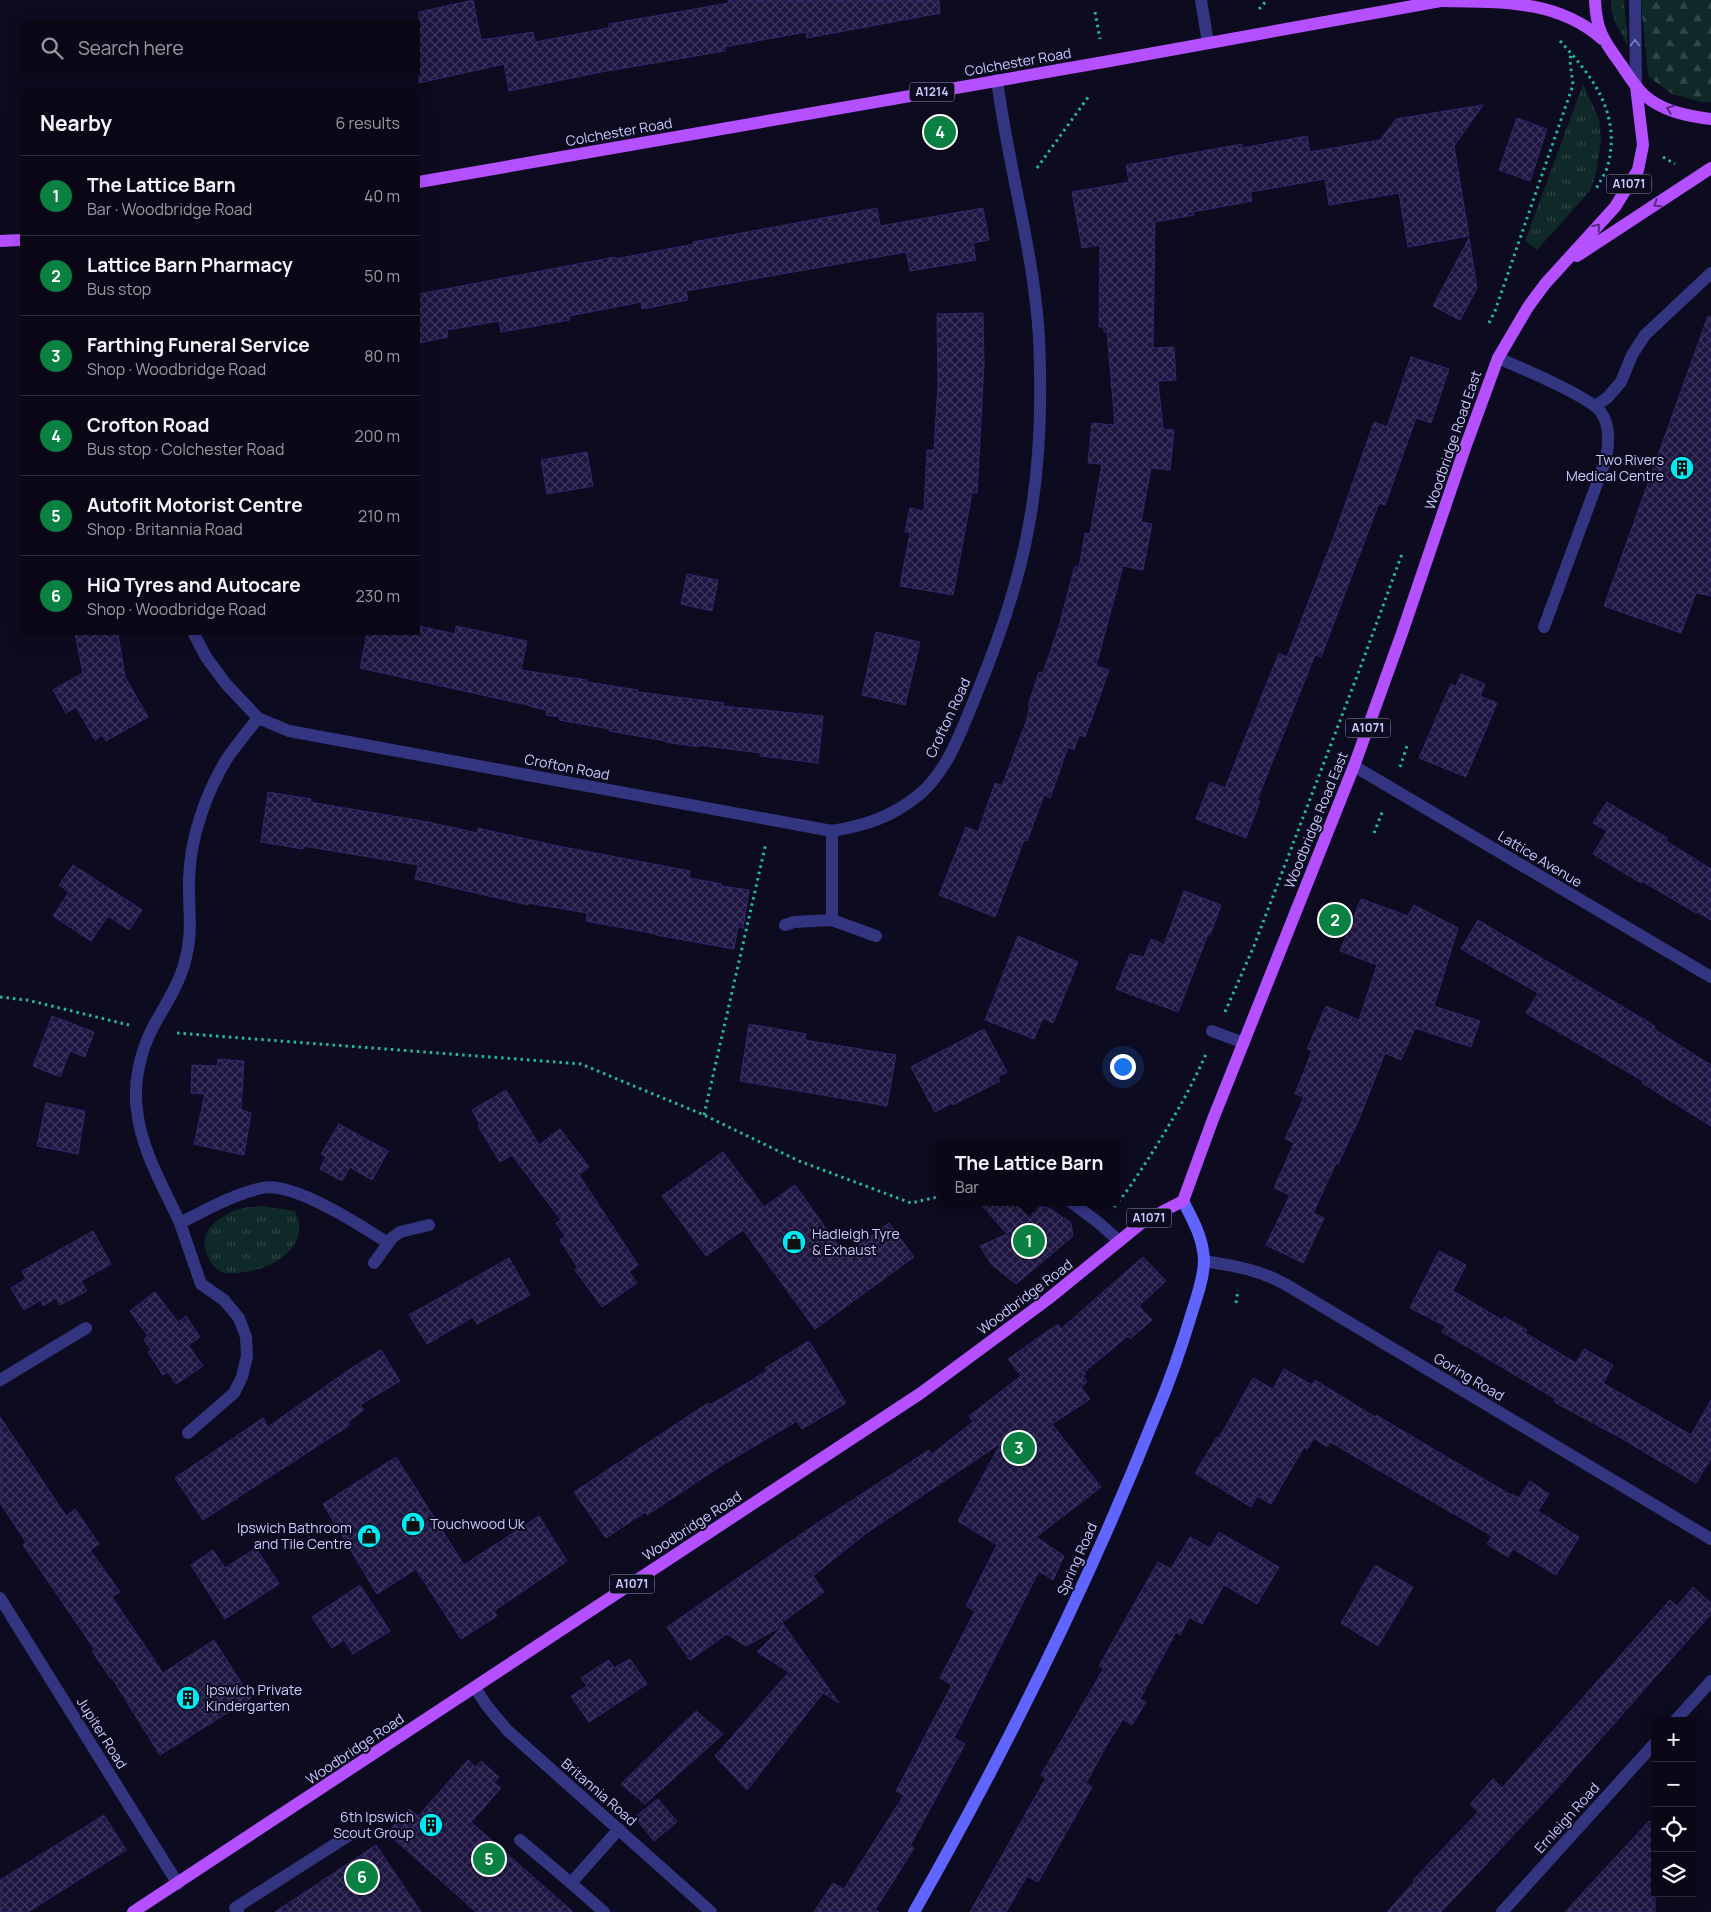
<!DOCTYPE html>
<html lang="en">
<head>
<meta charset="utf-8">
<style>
	body { margin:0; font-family:Manrope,sans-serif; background:#131120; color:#f1f3f6 }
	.controls { position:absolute; right:15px; bottom:15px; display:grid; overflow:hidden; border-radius:0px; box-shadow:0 5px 20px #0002 }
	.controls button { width:45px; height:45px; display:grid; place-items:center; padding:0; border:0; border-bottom:1px solid #2a2936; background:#0a0817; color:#f1f3f6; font:25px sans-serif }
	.you { position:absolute; left:1122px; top:1066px; width:18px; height:18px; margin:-12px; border:4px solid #fff; border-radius:50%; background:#1a73e8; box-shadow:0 0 0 8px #1a73e833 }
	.badge { display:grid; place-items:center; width:32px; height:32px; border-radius:50%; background:#0b8043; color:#fff; font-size:16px; font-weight:700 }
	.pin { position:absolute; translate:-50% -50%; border:2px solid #fff; box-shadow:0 1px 5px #0006 }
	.popup { position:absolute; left:938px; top:1141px; width:182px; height:65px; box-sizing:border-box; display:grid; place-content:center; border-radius:0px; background:#0a0817; filter:drop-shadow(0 1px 4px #0005); font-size:16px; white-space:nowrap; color:#999aa1 }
	.popup b { font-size:19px; color:#f1f3f6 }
	.popup::after { content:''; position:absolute; left:50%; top:100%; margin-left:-10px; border:10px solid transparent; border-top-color:#0a0817 }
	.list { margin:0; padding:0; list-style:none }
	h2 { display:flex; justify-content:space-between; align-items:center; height:65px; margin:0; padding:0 20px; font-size:21px }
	h2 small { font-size:16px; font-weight:400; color:#999aa1 }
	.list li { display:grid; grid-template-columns:32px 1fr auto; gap:15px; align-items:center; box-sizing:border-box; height:80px; padding:0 20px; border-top:1px solid #2a2936 }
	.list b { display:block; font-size:19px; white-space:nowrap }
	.list p { margin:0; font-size:16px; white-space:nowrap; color:#999aa1 }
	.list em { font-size:16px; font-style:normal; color:#999aa1 }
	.icon { flex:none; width:28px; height:28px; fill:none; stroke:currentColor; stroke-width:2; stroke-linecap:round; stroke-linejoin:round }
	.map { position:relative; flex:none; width:1711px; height:1912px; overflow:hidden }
	.search { position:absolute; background:#0a0817; box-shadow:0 5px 20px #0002; left:20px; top:20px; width:400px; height:55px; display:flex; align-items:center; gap:12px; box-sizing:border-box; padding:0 18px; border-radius:0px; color:#999aa1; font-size:19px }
	.panel { position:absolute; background:#0a0817; box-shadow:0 5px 20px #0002; left:20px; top:90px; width:400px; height:545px; border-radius:0px }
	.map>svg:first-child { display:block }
	.grass { fill:url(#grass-tufts) }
	.forest { fill:url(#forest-firs) }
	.building { fill:url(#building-cross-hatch); stroke:#31276e }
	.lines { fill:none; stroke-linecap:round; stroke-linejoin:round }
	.path { stroke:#27b5a5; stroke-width:3; stroke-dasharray:2.5 4; stroke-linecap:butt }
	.lane { stroke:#343581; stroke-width:12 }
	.street { stroke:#343581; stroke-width:12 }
	.secondary { stroke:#6065ff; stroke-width:12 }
	.primary { stroke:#b450ff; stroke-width:12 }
	.oneway { stroke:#7878ba }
	.oneway2 { stroke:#582a84 }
	.labels { text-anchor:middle; stroke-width:4; stroke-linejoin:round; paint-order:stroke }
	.shield { fill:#0d0b1f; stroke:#9390bc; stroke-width:1 }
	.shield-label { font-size:12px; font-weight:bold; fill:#ccc9ff }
	.street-label { font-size:14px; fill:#ccc9ff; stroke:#0d0b1f }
	.poi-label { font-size:14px; fill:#ccc9ff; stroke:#0d0b1f; text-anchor:end }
</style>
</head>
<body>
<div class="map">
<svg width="1711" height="1912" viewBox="0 0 1711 1912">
	<defs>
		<pattern id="grass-tufts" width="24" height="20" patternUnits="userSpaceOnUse" patternTransform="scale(1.25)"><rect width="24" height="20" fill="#0e2927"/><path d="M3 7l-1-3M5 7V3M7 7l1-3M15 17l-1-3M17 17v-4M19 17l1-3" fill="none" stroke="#304747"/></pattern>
		<pattern id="forest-firs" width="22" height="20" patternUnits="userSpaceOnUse" patternTransform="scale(1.25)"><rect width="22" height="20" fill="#0e2927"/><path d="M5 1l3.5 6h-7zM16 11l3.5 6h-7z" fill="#304747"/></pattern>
		<pattern id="building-cross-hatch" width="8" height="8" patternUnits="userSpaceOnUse" patternTransform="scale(1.25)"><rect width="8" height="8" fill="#1d1641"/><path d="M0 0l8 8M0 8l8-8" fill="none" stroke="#3d375e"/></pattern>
	</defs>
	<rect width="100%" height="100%" fill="#0d0b1f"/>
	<!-- grass -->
	<path class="grass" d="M1611,0H1624L1628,46C1620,32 1610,17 1611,0Z
		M1583,84L1599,119L1601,140L1596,174L1590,191L1537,250L1525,241Z
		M262,1206L295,1211C312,1245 275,1269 244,1272C238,1273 228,1275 222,1272C214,1269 208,1259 206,1251C199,1230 221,1215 239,1209C246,1207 254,1207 262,1206Z"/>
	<!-- forest -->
	<path class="forest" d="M1641,0H1711V102L1705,103L1672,94L1648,76Z"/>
	<!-- building -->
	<path class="building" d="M473,0L481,40L533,32L535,42L609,28V24L729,3L728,0H939L940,13L807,38L806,32L724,47L725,51L601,72L509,91L504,64L419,83V12Z
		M1483,105L1454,146L1469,236L1408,247L1399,193L1329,205L1325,179L1250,192L1252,201L1193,212L1194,215L1155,222L1153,348L1174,347L1176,380L1158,381L1163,429L1174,430L1170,470L1151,468L1141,522L1152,524L1143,570L1123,566L1096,666L1109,670L1085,737L1079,735L1074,750L1068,747L1050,798L1044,795L1027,841L1024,840L995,917L939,895L966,827L978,832L995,783L1002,786L1026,722L1030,706H1028L1039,672L1043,673L1059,626L1075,566L1079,568L1085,533L1090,534L1102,464L1088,463L1092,423L1115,425L1107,332H1104V327H1099L1100,245L1082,248L1072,192L1129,182L1126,165L1242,144V148L1307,136L1310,152L1380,140L1396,119Z
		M1517,118L1547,129L1530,181L1499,170Z
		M877,208L880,226L983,208L989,240L973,243L976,260L910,271L906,252L686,291L688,300L642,309L641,302L569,316L570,320L501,332L499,321L447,330L448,337L419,343V294L615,257V259L694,244L693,242Z
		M1469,238L1477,288L1460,320L1433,306Z
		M983,313L984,364L977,493H972L953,595L900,586L910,533L905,532L910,508L924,511L927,450H934L938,385L937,314Z
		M1708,316L1711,317V596L1696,593L1681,633L1604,606Z
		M1411,357L1449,369L1431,423L1416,418L1385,505L1379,503L1321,657L1315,655L1257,800L1260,801L1246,838L1196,819L1210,782L1225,788L1279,653L1287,657L1334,536L1374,422L1387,427Z
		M587,452L593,486L547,494L541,460Z
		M687,574L718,580L712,611L681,604Z
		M419,626L455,634L456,626L527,641L521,670L587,680V682L638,690V692L724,703L723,706L823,716L818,763L760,756V753L699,745V747L665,742L666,741L609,731L610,729L559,720L560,717L546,715L547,710L532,707V706L360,668L367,634H419Z
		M876,632L920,642L905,705L862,695Z
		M75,634H118L125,677L148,717L106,741L102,735L95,740L76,707L66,713L53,690L83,673Z
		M1461,674L1485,684L1480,696L1497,703L1466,777L1419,758L1451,684L1456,686Z
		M268,792L311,799L310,802L428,822L477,833L478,828L558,846L690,871L689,878L722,884L721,886L749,890L743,928L738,927L734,949L656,935V934L586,921L587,913L528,903V905L415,879L418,865L303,846V849L261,842Z
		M1607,802L1667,838L1666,841L1711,869V920L1697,912L1696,913L1642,881L1641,883L1593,854L1607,831L1593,823Z
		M73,865L142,910L129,930L108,916L91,941L53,916L69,892L59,885Z
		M1184,891L1221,905L1210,935L1208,934L1178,1012L1116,989L1130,954L1144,957L1151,939L1164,945Z
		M1361,899L1408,916L1414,905L1458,928L1434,1006L1480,1021L1471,1047L1415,1028L1401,1060L1385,1053L1359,1119L1338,1164L1336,1163L1313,1213L1324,1218L1303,1263L1266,1245L1290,1195L1274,1188L1294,1143L1285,1139L1304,1097L1295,1094L1312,1051L1307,1049L1326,1006L1359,1020L1377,965L1340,951Z
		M1478,920L1655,1026L1654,1029L1711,1065V1126L1642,1083L1643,1081L1526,1013L1538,993L1461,949Z
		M1018,936L1078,962L1053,1023L1043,1018L1034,1039L985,1020Z
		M52,1016L94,1032L85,1057L70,1051L60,1077L33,1066Z
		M749,1024L806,1034L805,1040L896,1055L887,1106L740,1081Z
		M984,1029L1007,1072L998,1077L1000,1081L953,1105L952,1103L935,1112L911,1067Z
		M218,1059L244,1061L241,1110L251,1113L244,1155L194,1144L205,1094L191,1093L192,1065L217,1066Z
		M506,1090L539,1145L560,1129L589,1167L579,1175L638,1265L629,1272L637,1283L602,1307L575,1270L578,1268L560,1240L565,1236L556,1223L561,1220L512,1155L500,1162L478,1126L480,1124L472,1110Z
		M46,1103L85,1111L78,1154L37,1146Z
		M339,1124L388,1151L372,1180L350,1167L342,1181L320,1169L326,1157L321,1154Z
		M723,1152L764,1207L795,1185L845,1255L889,1223L914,1257L815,1329L743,1230L706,1256L662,1196Z
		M979,1202H1021L1049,1208L1071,1223L1073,1236L1016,1284L992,1265L980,1246L1007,1234Z
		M93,1231L111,1264L81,1281L87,1291L60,1305L56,1298L43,1306L41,1300L24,1310L11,1288L26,1279L22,1271Z
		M1439,1251L1466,1265L1453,1291L1502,1320L1504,1317L1527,1330L1525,1333L1576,1363L1584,1349L1613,1365L1603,1383L1691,1435L1711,1400V1458L1696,1483L1621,1438L1554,1402L1556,1399L1442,1332L1445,1326L1410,1308Z
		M1143,1257L1166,1281L1139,1306L1152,1320L1130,1339L1128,1336L1084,1372L1086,1374L1083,1376L1087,1382L1081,1387L1090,1399L1052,1424L1101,1487L1036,1537L1064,1556L1053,1580L1039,1571L954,1738L965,1744L910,1846L914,1848L875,1910L879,1912H814L833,1883L844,1889L904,1795L896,1791L952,1685L940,1678L975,1611L966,1606L997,1545L958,1521L1001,1443L865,1534L813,1576L824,1592L782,1622L784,1625L746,1646L727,1634L690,1660L667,1627L816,1524L929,1450L932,1454L973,1422L969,1416L1021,1376L1008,1359L1058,1324L1061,1329Z
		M509,1258L530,1295L477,1324L473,1317L427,1344L409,1315Z
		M155,1292L178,1322L186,1316L200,1337L188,1345L203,1366L176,1384L168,1372L163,1375L148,1352L151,1350L144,1339L148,1336L130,1311Z
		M809,1341L846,1403L802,1429L797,1421L724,1464L647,1515L645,1512L606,1538L574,1492L708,1403L710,1405L767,1371L765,1368Z
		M381,1350L400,1381L360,1405L364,1410L348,1422L350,1425L203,1520L175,1478L263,1418L268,1427L350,1369Z
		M1284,1369L1312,1385L1315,1380L1375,1417L1376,1415L1511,1495L1512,1494L1519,1498L1530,1481L1549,1494L1538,1511L1579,1537L1556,1575L1513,1549L1508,1557L1487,1544L1492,1536L1330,1442L1327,1447L1314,1438L1307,1449L1304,1447L1271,1504L1257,1496L1251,1507L1195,1473L1217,1437L1219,1438L1253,1378L1273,1389Z
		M0,1417L66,1516L75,1509L99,1544L90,1550L120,1592L112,1597L163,1673L214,1640L251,1698L160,1755L112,1678L111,1679L92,1651L95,1650L23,1545L26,1542L0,1503Z
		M396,1457L464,1565L539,1516L567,1561L494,1611L497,1616L461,1639L416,1569L377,1594L323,1504Z
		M1219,1532L1279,1567L1257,1604L1224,1585L1202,1624L1189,1617L1180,1635L1176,1632L1140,1699L1146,1702L1132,1725L1123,1719L1108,1743L1086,1783L1092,1787L1038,1882L1027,1876L1006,1912H970L1046,1778L1041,1775L1104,1668L1099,1666L1158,1562L1171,1569L1190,1537L1210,1548Z
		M256,1548L279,1584L225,1619L191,1565L213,1550L225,1568Z
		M1375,1565L1413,1587L1378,1646L1341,1623Z
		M360,1585L390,1631L353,1654L344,1640L332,1648L312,1617Z
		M1693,1587L1711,1603V1614L1559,1786L1479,1872L1441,1912H1387L1415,1881L1413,1880L1478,1812L1470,1804L1493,1779L1502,1788L1670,1600L1677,1606Z
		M784,1625L839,1703L823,1693L747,1790L715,1756L789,1672L757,1652Z
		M630,1659L647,1684L589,1722L571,1696L587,1686L581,1678L609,1660L614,1668Z
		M696,1711L723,1734L645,1804L621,1784Z
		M468,1760L476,1767L481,1761L499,1777L494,1783L501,1788L471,1822L573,1912H476L387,1833L409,1809L418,1816Z
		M658,1799L677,1822L654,1841L635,1817Z
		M104,1815L126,1850L28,1912H0V1880Z
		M1649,1821L1655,1826V1912H1565Z
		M376,1845L421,1912H275Z"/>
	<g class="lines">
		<!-- path -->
		<path class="path" d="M1259,9L1267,0
			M1095,12L1100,39
			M1560,41C1593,77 1621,113 1608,165C1606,173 1600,181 1596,189
			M1663,157L1675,164
			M1037,168L1089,96
			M1489,323L1495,311L1573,85L1570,61L1571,53
			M1400,767L1407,746
			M1374,833L1383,810
			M0,997L27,1000L129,1025
			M1225,1012L1254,946L1362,663L1402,554
			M177,1033L581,1064L704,1115L799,1161L911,1203L942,1196
			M704,1115L766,843
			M1114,1207C1128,1191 1139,1173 1150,1156C1171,1123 1190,1090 1206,1054
			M1236,1303L1238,1290"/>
		<!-- lane -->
		<path class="lane" d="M1635,0L1636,86
			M1498,358C1519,367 1588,396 1600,411C1611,425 1609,444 1606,459L1544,627
			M1595,406L1607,398L1621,382L1632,355L1645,335L1711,273
			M1212,1031L1244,1043
			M1071,1202L1099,1223L1119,1241
			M0,1380L86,1328
			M520,1840L571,1883
			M238,1912L235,1908L348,1836
			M604,1912L571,1883L619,1829"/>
		<!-- street -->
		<path class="street" d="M1201,0L1208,43
			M194,634L206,657L226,684L258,718L289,731L832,831C867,825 892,817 920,794C947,771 961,732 974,700C996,647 1016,592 1027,535C1040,472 1042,403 1039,338C1034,251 1008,167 997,80
			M258,718C248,731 237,744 228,757C206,792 190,838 189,879C188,911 194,932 184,965C177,989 163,1008 152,1029C140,1053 133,1084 137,1110C141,1150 164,1188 180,1223C206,1210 234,1194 262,1188C293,1181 362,1226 388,1243
			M1354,766L1711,977
			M832,831V920L876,936
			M785,925L794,922L832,920
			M180,1223L201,1284L224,1300L239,1318L246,1337L247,1356L242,1377L234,1393L188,1433
			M1204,1261C1235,1266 1257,1269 1285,1284L1711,1539
			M374,1263L392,1238L400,1232L429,1225
			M0,1598L178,1884
			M475,1688L487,1706L507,1730L711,1912
			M1675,1721L1711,1681
			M1502,1912L1655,1743"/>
		<!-- secondary -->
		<path class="secondary" d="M914,1912C1005,1752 1087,1587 1155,1416C1170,1381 1182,1346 1193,1309C1198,1294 1204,1276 1204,1260C1203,1238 1193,1220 1183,1201"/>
		<!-- primary -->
		<path class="primary" d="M1595,0C1596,29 1603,40 1620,63C1627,73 1634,85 1643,94C1661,111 1687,116 1711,119
			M1444,1C1502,2 1558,0 1602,39
			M419,182L1104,62L1446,0
			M0,241L21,240
			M1577,256L1711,168
			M133,1912L921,1393L1048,1299L1144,1221L1183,1201L1213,1119L1354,766L1402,633L1465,448L1498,358L1528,307L1545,284L1615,207L1638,170L1643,145L1636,86"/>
	</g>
	<!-- one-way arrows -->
	<defs><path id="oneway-chevron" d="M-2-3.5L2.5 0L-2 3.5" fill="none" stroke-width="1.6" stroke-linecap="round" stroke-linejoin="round" transform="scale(1.25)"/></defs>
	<use class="oneway" href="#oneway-chevron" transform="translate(1635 43) rotate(-90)"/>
	<g class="oneway2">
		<use href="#oneway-chevron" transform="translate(1670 109) rotate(-159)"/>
		<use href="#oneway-chevron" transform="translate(1657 204) rotate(147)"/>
		<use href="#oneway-chevron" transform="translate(1597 227) rotate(-49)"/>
	</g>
	<!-- icons -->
	<defs>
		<g id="building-disc" transform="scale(1.25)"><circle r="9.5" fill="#00eaf4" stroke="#0d0b1f"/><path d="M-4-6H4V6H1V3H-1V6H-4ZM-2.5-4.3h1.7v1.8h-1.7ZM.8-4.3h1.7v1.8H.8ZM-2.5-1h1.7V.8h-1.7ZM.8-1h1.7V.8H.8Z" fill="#111"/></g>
		<g id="shop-disc" transform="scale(1.25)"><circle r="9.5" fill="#00eaf4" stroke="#0d0b1f"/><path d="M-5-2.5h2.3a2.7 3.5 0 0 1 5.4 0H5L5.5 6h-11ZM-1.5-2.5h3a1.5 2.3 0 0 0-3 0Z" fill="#111"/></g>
	</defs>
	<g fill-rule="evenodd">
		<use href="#building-disc" x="1682" y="468"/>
		<use href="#shop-disc" x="794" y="1242"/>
		<use href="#shop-disc" x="413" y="1524"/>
		<use href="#shop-disc" x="369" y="1536"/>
		<use href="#building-disc" x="188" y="1698"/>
		<use href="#building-disc" x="431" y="1825"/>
	</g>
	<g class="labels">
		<!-- shield labels -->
		<g class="shield">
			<rect x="909.5" y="82.5" width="45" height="19" rx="4"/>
			<rect x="1606.5" y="174.5" width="45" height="19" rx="4"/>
			<rect x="1345.5" y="718.5" width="45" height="19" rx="4"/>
			<rect x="1126.5" y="1208.5" width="45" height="19" rx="4"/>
			<rect x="609.5" y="1574.5" width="45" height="19" rx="4"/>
		</g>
		<g class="shield-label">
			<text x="932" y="96">A1214</text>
			<text x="1629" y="188">A1071</text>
			<text x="1368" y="732">A1071</text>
			<text x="1149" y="1222">A1071</text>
			<text x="632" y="1588">A1071</text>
		</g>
		<!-- street labels -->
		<g class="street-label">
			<text transform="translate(1018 62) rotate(-10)" y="5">Colchester Road</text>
			<text transform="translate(619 132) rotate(-10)" y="5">Colchester Road</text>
			<text transform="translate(1453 440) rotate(-71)" y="5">Woodbridge Road East</text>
			<text transform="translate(948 718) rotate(-65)" y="5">Crofton Road</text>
			<text transform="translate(567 767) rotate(11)" y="5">Crofton Road</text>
			<text transform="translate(1316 820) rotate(-68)" y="5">Woodbridge Road East</text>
			<text transform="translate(1540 859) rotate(31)" y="5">Lattice Avenue</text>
			<text transform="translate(1025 1297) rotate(-37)" y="5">Woodbridge Road</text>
			<text transform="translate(1469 1377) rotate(31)" y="5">Goring Road</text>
			<text transform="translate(692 1526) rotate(-33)" y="5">Woodbridge Road</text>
			<text transform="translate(1077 1559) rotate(-66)" y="5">Spring Road</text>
			<text transform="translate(102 1733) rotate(58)" y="5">Jupiter Road</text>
			<text transform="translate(355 1749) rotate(-34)" y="5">Woodbridge Road</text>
			<text transform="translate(599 1792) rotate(41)" y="5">Britannia Road</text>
			<text transform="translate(1567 1818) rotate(-48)" y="5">Ernleigh Road</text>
		</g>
		<!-- poi labels -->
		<g class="poi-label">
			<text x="1664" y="465">Two Rivers<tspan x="1664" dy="16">Medical Centre</tspan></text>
			<text x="812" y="1239" text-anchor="start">Hadleigh Tyre<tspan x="812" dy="16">&amp; Exhaust</tspan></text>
			<text x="430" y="1529" text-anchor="start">Touchwood Uk</text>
			<text x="352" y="1533">Ipswich Bathroom<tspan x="352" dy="16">and Tile Centre</tspan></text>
			<text x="206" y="1695" text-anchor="start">Ipswich Private<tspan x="206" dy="16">Kindergarten</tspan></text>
			<text x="414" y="1822">6th Ipswich<tspan x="414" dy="16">Scout Group</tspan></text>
		</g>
	</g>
</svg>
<div class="controls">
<button>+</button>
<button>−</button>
<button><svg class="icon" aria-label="locate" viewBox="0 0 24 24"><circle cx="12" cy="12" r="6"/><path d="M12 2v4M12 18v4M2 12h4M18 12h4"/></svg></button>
<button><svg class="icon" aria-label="layers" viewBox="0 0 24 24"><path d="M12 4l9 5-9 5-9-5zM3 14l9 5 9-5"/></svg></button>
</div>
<div class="you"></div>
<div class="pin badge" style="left:1029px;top:1241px">1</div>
<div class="popup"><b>The Lattice Barn</b>Bar</div>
<div class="pin badge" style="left:1335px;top:920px">2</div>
<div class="pin badge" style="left:1019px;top:1448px">3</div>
<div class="pin badge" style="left:940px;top:132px">4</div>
<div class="pin badge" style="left:489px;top:1859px">5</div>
<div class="pin badge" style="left:362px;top:1877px">6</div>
<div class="search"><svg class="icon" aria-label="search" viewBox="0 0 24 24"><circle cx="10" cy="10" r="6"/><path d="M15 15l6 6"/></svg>Search here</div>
<section class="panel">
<h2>Nearby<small>6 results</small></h2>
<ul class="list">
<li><span class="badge">1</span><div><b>The Lattice Barn</b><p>Bar · Woodbridge Road</p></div><em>40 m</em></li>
<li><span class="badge">2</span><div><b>Lattice Barn Pharmacy</b><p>Bus stop</p></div><em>50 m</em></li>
<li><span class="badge">3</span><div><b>Farthing Funeral Service</b><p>Shop · Woodbridge Road</p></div><em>80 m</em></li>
<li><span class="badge">4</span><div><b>Crofton Road</b><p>Bus stop · Colchester Road</p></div><em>200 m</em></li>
<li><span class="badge">5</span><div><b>Autofit Motorist Centre</b><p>Shop · Britannia Road</p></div><em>210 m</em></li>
<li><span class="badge">6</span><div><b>HiQ Tyres and Autocare</b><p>Shop · Woodbridge Road</p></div><em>230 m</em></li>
</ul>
</section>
</div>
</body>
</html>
